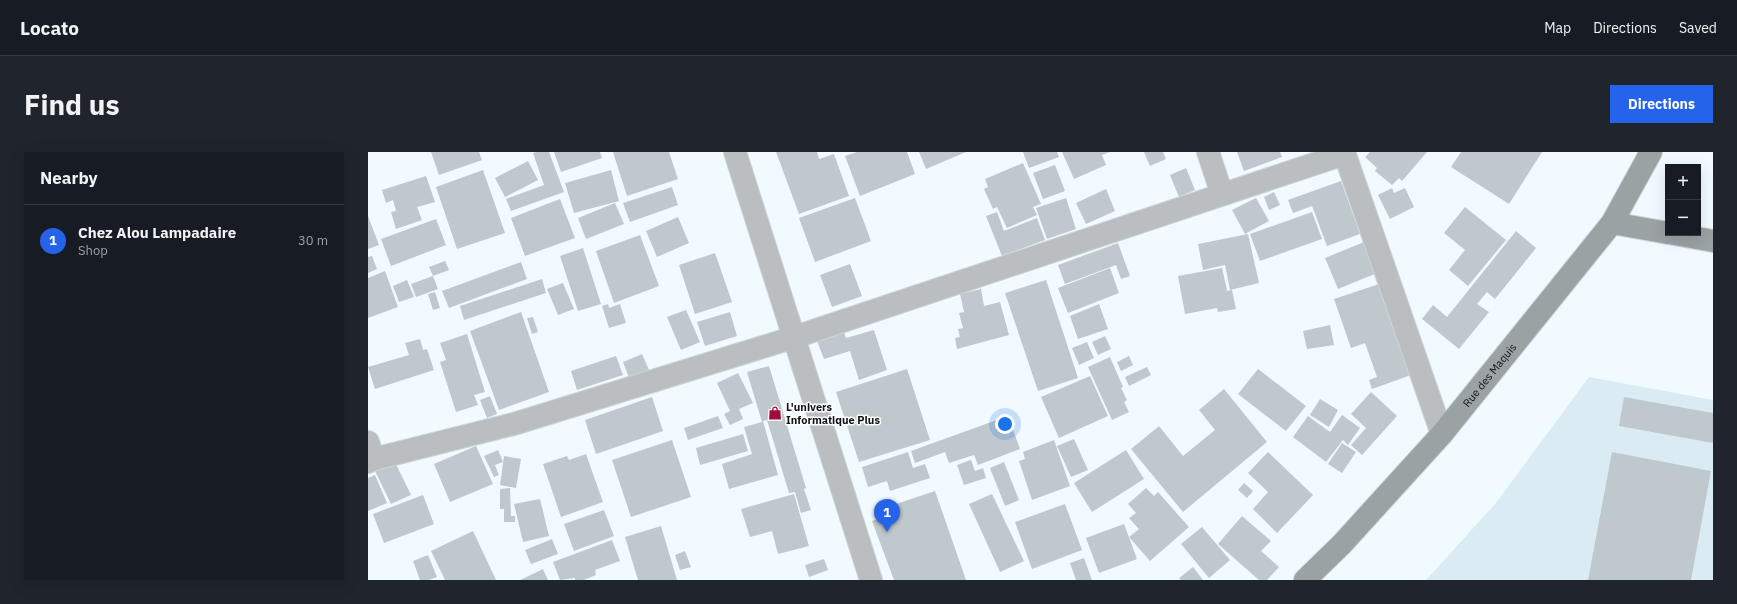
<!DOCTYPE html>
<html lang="en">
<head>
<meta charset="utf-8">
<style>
	body { margin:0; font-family:"IBM Plex Sans",sans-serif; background:#20242c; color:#f1f3f6 }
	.controls { position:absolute; right:12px; top:12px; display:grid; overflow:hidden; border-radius:0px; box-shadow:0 4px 16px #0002 }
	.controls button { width:36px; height:36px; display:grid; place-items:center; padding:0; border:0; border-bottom:1px solid #363941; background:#171b24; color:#f1f3f6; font:20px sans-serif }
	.you { position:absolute; left:637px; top:272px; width:14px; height:14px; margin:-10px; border:3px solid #fff; border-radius:50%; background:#1a73e8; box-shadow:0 0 0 6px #1a73e833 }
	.badge { display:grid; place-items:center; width:26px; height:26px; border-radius:50%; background:#2563eb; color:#fff; font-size:13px; font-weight:700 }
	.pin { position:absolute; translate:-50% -33px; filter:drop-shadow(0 1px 2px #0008) }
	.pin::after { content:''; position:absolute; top:21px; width:14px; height:12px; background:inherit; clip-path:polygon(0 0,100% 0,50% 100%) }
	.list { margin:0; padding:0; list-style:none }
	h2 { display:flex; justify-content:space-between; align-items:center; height:52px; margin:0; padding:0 16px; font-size:17px }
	h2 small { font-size:13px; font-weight:400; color:#9ea1a6 }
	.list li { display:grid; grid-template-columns:26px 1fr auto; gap:12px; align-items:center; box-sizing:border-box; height:72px; padding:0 16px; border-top:1px solid #363941 }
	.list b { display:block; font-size:15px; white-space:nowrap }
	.list p { margin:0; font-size:13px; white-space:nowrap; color:#9ea1a6 }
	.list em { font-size:13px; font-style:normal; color:#9ea1a6 }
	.map { position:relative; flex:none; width:1345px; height:428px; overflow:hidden; border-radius:0px }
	header { display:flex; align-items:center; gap:24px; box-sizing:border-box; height:56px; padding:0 20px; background:#171b24; border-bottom:1px solid #363941 }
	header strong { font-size:19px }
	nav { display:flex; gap:22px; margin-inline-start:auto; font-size:14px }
	.intro { display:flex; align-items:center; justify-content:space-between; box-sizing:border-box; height:96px; padding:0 24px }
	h1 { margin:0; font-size:28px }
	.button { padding:10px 18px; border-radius:0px; background:#2563eb; color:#fff; font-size:14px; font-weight:700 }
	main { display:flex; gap:24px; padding:0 24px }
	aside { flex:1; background:#171b24; border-radius:0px; box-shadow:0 4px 16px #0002 }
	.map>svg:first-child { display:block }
	.built { fill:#dbebf4 }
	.building { fill:#bfc8cc }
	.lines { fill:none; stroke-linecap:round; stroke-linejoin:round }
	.street-casing { stroke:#ccd5da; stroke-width:24 }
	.secondary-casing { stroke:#ccd5da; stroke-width:24 }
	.street { stroke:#babec0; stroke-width:22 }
	.secondary { stroke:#9ba2a4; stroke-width:22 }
	.labels { text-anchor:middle; stroke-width:3; stroke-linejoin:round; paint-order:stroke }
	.street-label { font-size:11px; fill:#111416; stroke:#fff }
	.poi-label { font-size:11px; font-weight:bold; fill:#111416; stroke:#fff; text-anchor:start }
</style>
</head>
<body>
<header>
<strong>Locato</strong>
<nav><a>Map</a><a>Directions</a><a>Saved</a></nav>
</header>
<div class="intro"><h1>Find us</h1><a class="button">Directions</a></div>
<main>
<aside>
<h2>Nearby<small></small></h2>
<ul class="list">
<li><span class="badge">1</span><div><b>Chez Alou Lampadaire</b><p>Shop</p></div><em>30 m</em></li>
</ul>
</aside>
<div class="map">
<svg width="1345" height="428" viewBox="0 0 1345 428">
	<rect width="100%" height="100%" fill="#f0faff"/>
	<!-- built -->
	<path class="built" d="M1221,225L1345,248V428H1058L1128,351Z"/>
	<!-- building -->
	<path class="building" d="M63,0H111L114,8L71,23Z
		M168,0H181L196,40L143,59L138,47L176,33L165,1Z
		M186,0H232L234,6L193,20Z
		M245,0H301L310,27L259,44Z
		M408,0H449L451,7L466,2L481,44L431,62Z
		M489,0H539L547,22L492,44L477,4Z
		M551,0H598L558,17Z
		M655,0H689L691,5L661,16Z
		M694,0H742L734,3L738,13L706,27Z
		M776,0H795L798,7L782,14Z
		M869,0H912L914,5L876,19Z
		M1002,0H1059L1034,29L1031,26L1024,33L1007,19L1009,16L997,5Z
		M1093,0H1174L1141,52L1083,15Z
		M160,9L170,28L137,45L127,26Z
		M655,11L673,52L665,55L669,63L639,76L629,55L625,57L616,37L620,35L617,27Z
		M687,13L697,39L675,47L665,21Z
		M818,16L827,38L811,45L802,23Z
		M115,18L137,81L89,97L68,35Z
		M243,18L251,49L206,61L197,31Z
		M58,24L67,50L49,55L54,68L28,77L23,60L28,59L25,48L18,51L14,38Z
		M973,29L992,82L959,94L944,54L925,61L920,48Z
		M304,35L310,53L262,70L255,51Z
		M1024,36L1026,41L1037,36L1046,55L1022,67L1010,43Z
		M738,37L747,59L718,72L708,51Z
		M906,40L912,53L901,58L896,45Z
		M487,46L503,89L447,110L431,66Z
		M698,46L708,77L679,87L668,56Z
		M888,46L901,69L877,82L864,58Z
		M192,47L207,86L157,104L143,66Z
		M247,51L256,72L218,87L210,66Z
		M1097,55L1138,88L1100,134L1081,118L1097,98L1076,81Z
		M629,60L636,79L669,66L677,88L634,104L618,64Z
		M944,60L954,87L892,109L882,82Z
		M0,64L11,93L0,97Z
		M310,65L321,91L289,105L278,79Z
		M68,67L78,93L23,114L13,87Z
		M1148,79L1168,96L1127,147L1119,140L1109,152L1121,160L1091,197L1054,167L1065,153L1079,165Z
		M880,82L891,131L862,138L857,113L835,118L830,92Z
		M272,83L291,134L246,151L228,99Z
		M996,90L1009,121L970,137L957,106Z
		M750,91L762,124L753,127L748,113L697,132L690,113Z
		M215,96L233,152L210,159L192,104Z
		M347,101L364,150L327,162L311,113Z
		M4,104L9,117L0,121V105Z
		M77,109L81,118L65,124L61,115Z
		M153,110L159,127L81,156L74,139Z
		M482,112L494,144L464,155L452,123Z
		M742,116L751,141L700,161L690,136Z
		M854,116L859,138L858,139L864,138L868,157L850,160L849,156L817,162L810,124Z
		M17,119L30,155L0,166V126Z
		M65,124L70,137L48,145L43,132Z
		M174,127L178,141L96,168L92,154Z
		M39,128L46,145L31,150L25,134Z
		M678,128L710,226L670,239L637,141Z
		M195,131L206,157L190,163L179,137Z
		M1011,132L1043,223L1004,237L1001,228L1009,225L997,191L983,196L966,147Z
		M613,137L616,154L632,150L641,183L589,197L587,186L592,185L590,177L595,176L591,161L596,160L592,142Z
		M67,140L72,156L65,158L60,142Z
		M240,152L241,156L252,152L258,171L241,176L234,154Z
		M731,152L740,177L710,187L702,164Z
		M318,158L332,190L313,198L299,165Z
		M153,160L181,240L131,258L102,179Z
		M362,160L369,184L337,194L329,170Z
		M165,165L170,180L164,182L159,166Z
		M962,173L966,193L939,197L935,179Z
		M506,178L519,218L491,228L482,199L456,207L449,189L476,180L478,186Z
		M99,182L117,240L106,243L110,253L88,260L72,210L78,208L72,191Z
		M737,184L743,197L730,203L724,190Z
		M52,187L55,198L59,197L66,218L7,237L0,215L41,203L37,191Z
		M719,190L726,206L711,213L704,196Z
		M274,202L281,218L261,226L255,210Z
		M248,204L255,223L209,238L203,219Z
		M761,204L765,213L753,219L749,210Z
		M742,205L755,235L753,236L759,248L756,250L761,260L744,268L720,215Z
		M401,214L438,336L436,337L443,358L433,361L427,340L421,341L399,268L395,269L410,323L361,337L354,312L384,302L376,275L394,270L379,220Z
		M779,215L783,223L761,234L757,225Z
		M539,217L562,288L491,310L468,240Z
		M890,217L938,254L918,279L870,242Z
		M370,221L385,251L371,257L375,267L362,273L356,262L362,259L349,231Z
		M722,224L740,264L691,286L673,245Z
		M856,237L899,290L815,360L763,297L791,274L815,304L847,278L831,258Z
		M1003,240L1029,264L994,303L983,293L998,276L983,262Z
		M122,244L129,262L119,266L112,248Z
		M284,245L295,279L228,302L217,268Z
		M1256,245L1345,261V291L1251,274Z
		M952,247L970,258L961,275L942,263Z
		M974,263L992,276L980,293L975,288L958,310L925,285L940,264L962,280Z
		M350,264L355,276L320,288L316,276Z
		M640,264L652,297L610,313L606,303L581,311L577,300L547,311L543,299Z
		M375,282L380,299L332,313L328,296Z
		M706,287L720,318L703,325L689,294Z
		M304,288L323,345L263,365L244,308Z
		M686,288L702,334L664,348L651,309L657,307L655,300Z
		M974,291L988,300L974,321L960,312Z
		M108,294L125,332L82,350L66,312Z
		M130,298L135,310L127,313L131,323L126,325L116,304Z
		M758,298L776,327L724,360L706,331Z
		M540,300L545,316L557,312L562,326L522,339L519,329L500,335L494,315Z
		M900,300L945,343L909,381L885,357L900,340L880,321Z
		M1244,300L1343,319L1323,428H1220Z
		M218,302L235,350L193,365L175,312L199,304L201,308Z
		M136,304L153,307L148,336L132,333Z
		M603,308L607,319L615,316L618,326L596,333L589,313Z
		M27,310L43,343L23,352L7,319Z
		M636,310L651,348L637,354L622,316Z
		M7,323L19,351L0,359V326Z
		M876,331L885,339L879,346L870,338Z
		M142,336L143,364H147V370H136V357H132V337Z
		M778,336L786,344L790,340L821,375L782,409L761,385L771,377L761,366L768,361L760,352Z
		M567,339L598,428H526L504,369L521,363L519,355Z
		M426,342L441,394L410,402L404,379L382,385L373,357Z
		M624,342L656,409L632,420L601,352Z
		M55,343L66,372L16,391L5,362Z
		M172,347L181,384L155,390L146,352Z
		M697,352L714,398L664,417L647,370Z
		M236,358L246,384L206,399L196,372Z
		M874,364L903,389L893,399L911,415L899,428H891L850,392Z
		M756,372L769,407L731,421L718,386Z
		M293,374L309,428H270L257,385Z
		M834,375L862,408L841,426L813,392Z
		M105,379L128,428H77L63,399Z
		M184,387L190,402L163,412L157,398Z
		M244,388L252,409L227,418L228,423L216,428H207V426L192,428L185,410Z
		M317,399L323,415L312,418L307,403Z
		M60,403L69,425L61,428H52L45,409Z
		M716,406L724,428H708L702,411Z
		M456,407L460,418L441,425L437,413Z
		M825,415L835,428H813L811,426Z
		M175,417L180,428H152Z"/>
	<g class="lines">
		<!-- street casing -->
		<g class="street-casing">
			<path id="street" d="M367,0L503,428
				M840,0L854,42
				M976,0L1074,282
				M0,290L6,307
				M0,310L6,307L149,271L427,185L976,2"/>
		</g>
		<!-- secondary casing -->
		<g class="secondary-casing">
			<g id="secondary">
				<path d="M1244,71L1300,81"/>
				<path d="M1301,81L1345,89"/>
				<path id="s1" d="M937,428L974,392L1074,282L1244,71L1283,0"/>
			</g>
		</g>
		<!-- street -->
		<use href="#street" class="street"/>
		<!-- secondary -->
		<use href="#secondary" class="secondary"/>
	</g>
	<!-- icons -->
	<defs>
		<g id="shop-bare" transform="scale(1.08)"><path d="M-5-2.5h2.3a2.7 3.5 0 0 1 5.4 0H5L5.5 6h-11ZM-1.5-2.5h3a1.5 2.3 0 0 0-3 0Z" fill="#a50b39" stroke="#fff" stroke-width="2.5" paint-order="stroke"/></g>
	</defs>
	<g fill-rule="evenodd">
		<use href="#shop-bare" x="407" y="261"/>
	</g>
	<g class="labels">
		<!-- street labels -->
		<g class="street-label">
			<text dy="4" stroke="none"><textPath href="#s1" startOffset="276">Rue des Maquis</textPath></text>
		</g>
		<!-- poi labels -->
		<g class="poi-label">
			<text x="418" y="259">L'univers<tspan x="418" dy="13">Informatique Plus</tspan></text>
		</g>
	</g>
</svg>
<div class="controls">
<button>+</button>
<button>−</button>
</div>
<div class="you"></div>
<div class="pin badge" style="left:519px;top:380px">1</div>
</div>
</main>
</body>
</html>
